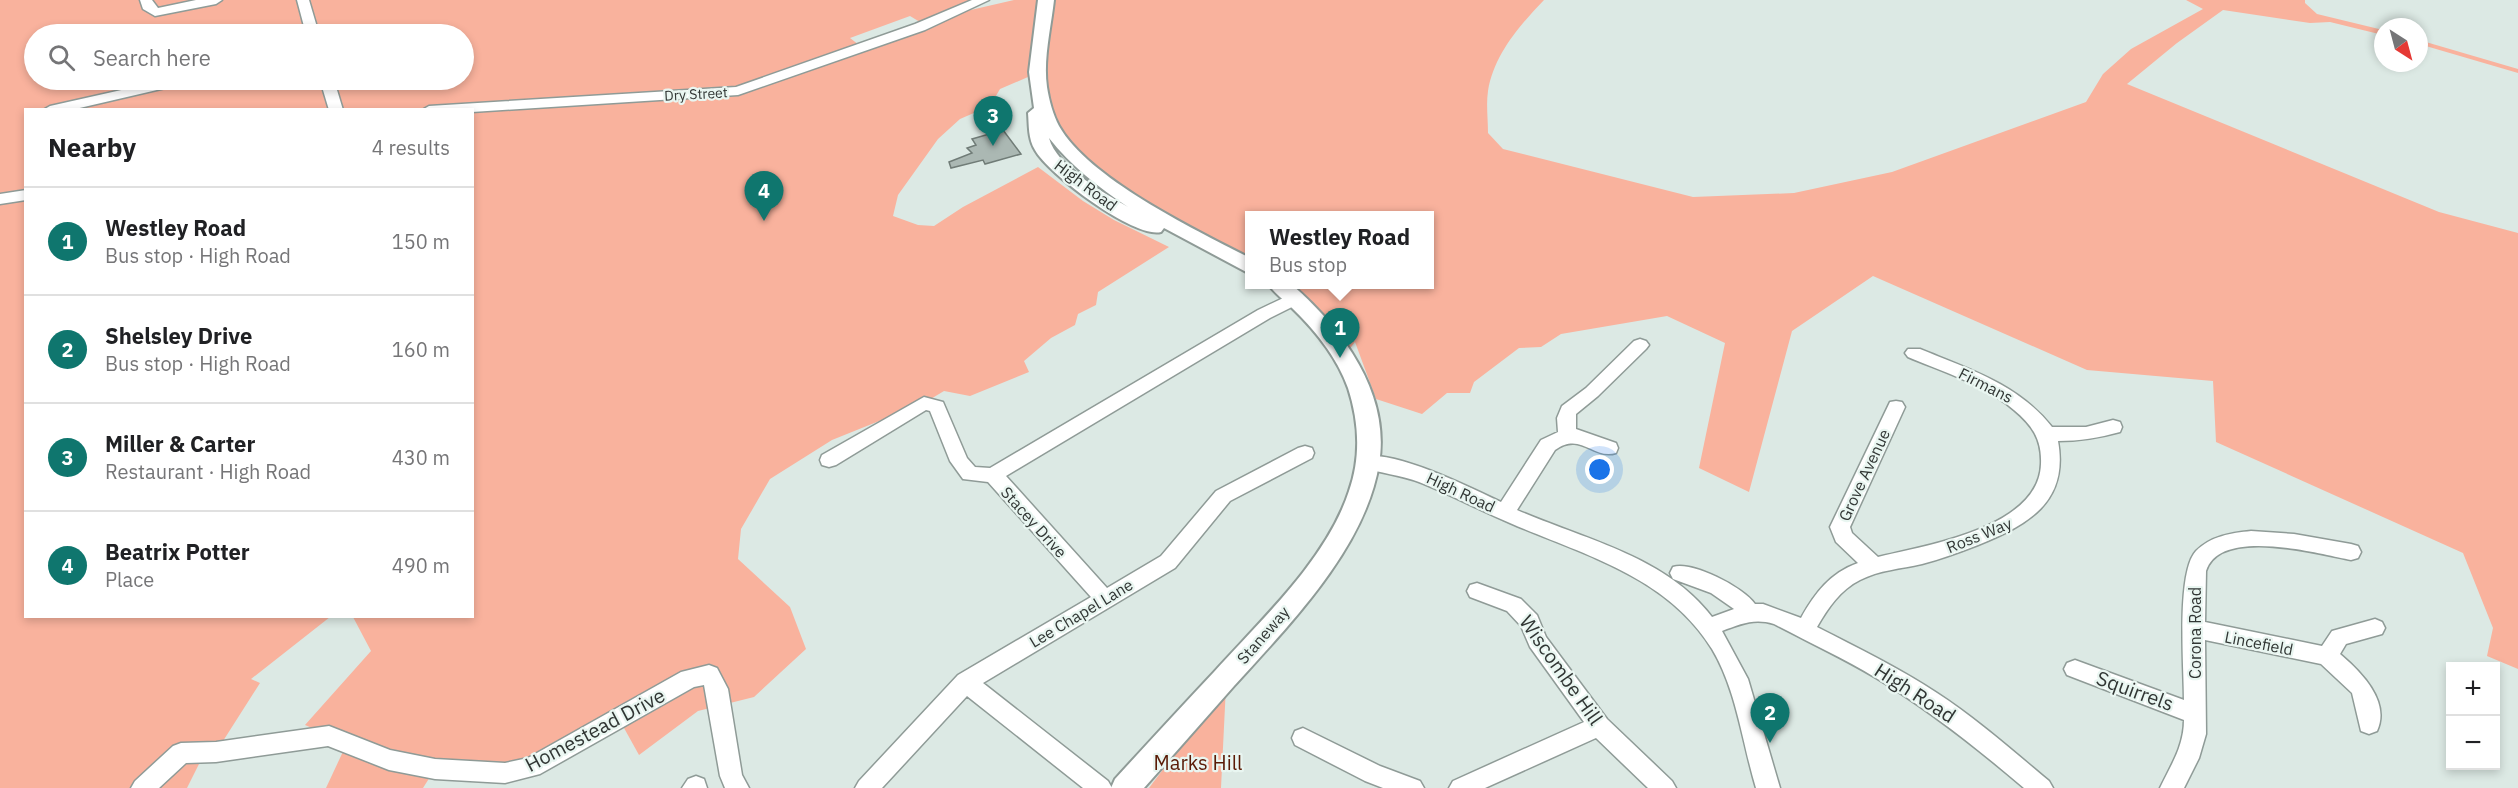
<!DOCTYPE html>
<html lang="en">
<head>
<meta charset="utf-8">
<style>
	body { margin:0; font-family:"IBM Plex Sans",sans-serif; background:#f2f2f2; color:#202124 }
	.controls { position:absolute; right:18px; bottom:18px; display:grid; overflow:hidden; border-radius:0px; box-shadow:0 3px 9px #0003 }
	.controls button { width:54px; height:54px; display:grid; place-items:center; padding:0; border:0; border-bottom:2px solid #e0e0e0; background:#fff; color:#202124; font:30px sans-serif }
	.compass { position:absolute; left:2374px; top:18px; width:54px; height:54px; border-radius:50%; background:#fff; box-shadow:0 3px 9px #0003; rotate:144deg }
	.you { position:absolute; left:1600px; top:470px; width:21px; height:21px; margin:-15px; border:4px solid #fff; border-radius:50%; background:#1a73e8; box-shadow:0 0 0 9px #1a73e833 }
	.badge { display:grid; place-items:center; width:39px; height:39px; border-radius:50%; background:#0f766e; color:#fff; font-size:20px; font-weight:700 }
	.pin { position:absolute; translate:-50% -50px; filter:drop-shadow(0 2px 3px #0008) }
	.pin::after { content:''; position:absolute; top:32px; width:21px; height:18px; background:inherit; clip-path:polygon(0 0,100% 0,50% 100%) }
	.popup { position:absolute; left:1245px; top:211px; width:189px; height:78px; box-sizing:border-box; display:grid; place-content:center; border-radius:0px; background:#fff; filter:drop-shadow(0 2px 4px #0005); font-size:20px; white-space:nowrap; color:#757577 }
	.popup b { font-size:22px; color:#202124 }
	.popup::after { content:''; position:absolute; left:50%; top:100%; margin-left:-12px; border:12px solid transparent; border-top-color:#fff }
	.list { margin:0; padding:0; list-style:none }
	h2 { display:flex; justify-content:space-between; align-items:center; height:78px; margin:0; padding:0 24px; font-size:26px }
	h2 small { font-size:20px; font-weight:400; color:#757577 }
	.list li { display:grid; grid-template-columns:39px 1fr auto; gap:18px; align-items:center; box-sizing:border-box; height:108px; padding:0 24px; border-top:2px solid #e0e0e0 }
	.list b { display:block; font-size:22px; white-space:nowrap }
	.list p { margin:0; font-size:20px; white-space:nowrap; color:#757577 }
	.list em { font-size:20px; font-style:normal; color:#757577 }
	.icon { flex:none; width:33px; height:33px; fill:none; stroke:currentColor; stroke-width:2; stroke-linecap:round; stroke-linejoin:round }
	.map { position:relative; flex:none; width:2518px; height:788px; overflow:hidden }
	.search { position:absolute; background:#fff; box-shadow:0 3px 9px #0003; left:24px; top:24px; width:450px; height:66px; display:flex; align-items:center; gap:15px; box-sizing:border-box; padding:0 21px; border-radius:33px; color:#757577; font-size:22px }
	.panel { position:absolute; background:#fff; box-shadow:0 3px 9px #0003; left:24px; top:108px; width:450px; height:510px; border-radius:0px }
	.map>svg:first-child { display:block }
	.green { fill:#f9b29d; fill-rule:evenodd }
	.building { fill:#abb8b3; stroke:#707c77; stroke-width:1.5 }
	.lines { fill:none; stroke-linecap:round; stroke-linejoin:round }
	.minor-casing { stroke:#8f9b97; stroke-width:3 }
	.major-casing { stroke:#8f9b97; stroke-width:4 }
	.minor { fill:#fff; fill-rule:evenodd }
	.major { fill:#fff; fill-rule:evenodd }
	.labels { text-anchor:middle; stroke-width:4.5; stroke-linejoin:round; paint-order:stroke }
	.far-street-label { font-size:14px; fill:#313634; stroke:#e9f6f1 }
	.street-label { font-size:16px; fill:#313634; stroke:#e9f6f1 }
	.near-street-label { font-size:20px; fill:#313634; stroke:#e9f6f1 }
	.near-park-label { font-size:20px; fill:#5a1b06; stroke:#e9f6f1 }
</style>
</head>
<body>
<div class="map">
<svg width="2518" height="788" viewBox="0 0 2518 788">
	<rect width="100%" height="100%" fill="#dce9e4"/>
	<!-- green -->
	<path class="green" d="M0,0H983L925,25L910,16L850,38L863,48L962,12L1014,0H1544C1519,26 1494,55 1488,91C1486,104 1488,119 1488,133L1503,149L1693,197L1794,193L1892,172L2086,102L2103,74L2131,49L2203,9L2186,0H2305V3L2317,14L2383,30V35L2330,22L2310,23L2223,10L2177,43L2127,84L2439,212L2518,233V669L2487,656L2493,628L2463,553L2216,442L2213,381L2087,370L1873,276L1792,331L1749,492L1699,468L1725,343L1667,316L1561,334L1541,347L1519,348L1474,382L1470,393H1447L1422,414L1376,399L1355,342L1345,355L1278,285L1430,284V216H1250V267L1142,206L1058,139L1039,66L1028,77L1000,89L990,106L960,119L938,139L898,195L893,216L918,225L934,226L963,207L1038,167L1083,201L1114,220L1169,247L1098,292L1096,305L1078,314L1075,325L1051,338L1024,361L1029,372L970,396L944,391L924,403L832,440L770,479L741,529L738,559L790,607L806,649L754,697L698,711L639,755L619,719L532,767L435,769L423,788H326L347,743L305,725L371,651L353,617L472,616V110H26V616L330,617L251,679L260,683L216,752H205L187,788H0ZM34,34H464V80H34Z
		M2419,40L2518,69V73L2419,44Z
		M1226,686L1221,788H1149Z"/>
	<!-- building -->
	<path class="building" d="M1003,130L1021,154L985,164L983,160L951,168L949,162L972,153L967,148L976,145L972,139Z"/>
	<g class="lines">
		<!-- minor casing -->
		<g class="minor-casing">
			<path id="minor" d="M140,0H152L158,8L196,0H222L216,4L155,16L143,9Z
				M297,0H309L319,34H306Z
				M972,0H989L925,30L738,95L472,112V110H422L429,106L736,87L915,24Z
				M166,80H189L187,83L71,110H43L50,106Z
				M320,80H334L343,110H329Z
				M26,190V200L0,204V194Z
				M1296,292L1302,294L1304,298L1302,302L1270,318L1006,476L1107,588L1161,556L1216,491L1298,448L1305,446L1312,448L1314,453L1312,458L1230,501L1175,568L983,683L1108,781L1112,788H1083L967,696L882,788H855L859,781L958,675L1091,597L988,482L963,479L950,461L930,411L926,410L836,465L829,467L822,465L820,460L822,455L924,397L943,402L967,458L975,467L990,468L1258,310Z
				M1640,339L1646,341L1649,345L1646,349L1598,396L1576,414V429L1616,443L1618,448L1616,453C1593,460 1581,431 1555,450L1517,510C1583,539 1666,556 1712,617L1734,609L1711,593L1673,579L1670,573L1673,567C1692,561 1743,587 1755,604H1763L1801,618C1815,593 1830,573 1858,563L1836,542L1830,527L1890,402L1896,401L1902,402L1905,407L1850,527L1852,533L1878,557C1927,545 2039,528 2041,464C2042,439 2032,425 2014,410C1984,384 1943,372 1908,357L1905,353L1908,349H1920C1969,369 2018,384 2052,427H2086L2113,420L2120,422L2122,427L2120,432C2098,438 2080,441 2058,441C2069,502 2028,525 1978,545C1960,552 1941,559 1922,564C1901,569 1879,570 1860,580C1840,590 1828,608 1817,627C1858,648 1899,668 1937,693C1977,719 2013,751 2049,781L2053,788H2024C1977,748 1929,710 1876,678C1843,658 1808,642 1774,624C1754,618 1741,624 1722,631L1748,679L1780,788H1756C1742,742 1737,691 1712,649C1667,576 1584,555 1510,523C1479,510 1450,494 1419,482C1400,475 1380,473 1361,467L1359,462L1361,457C1392,448 1471,488 1501,502L1541,440L1558,432L1557,418L1562,406L1586,388L1634,341Z
				M2251,531L2294,534L2351,544L2358,546L2361,552L2358,558L2351,560C2318,554 2220,526 2206,571L2205,622L2322,646L2332,631L2375,619L2382,622L2385,628L2382,634L2346,644L2340,654C2360,671 2391,701 2377,731L2369,734L2361,731L2352,693L2321,664L2205,640L2206,734L2199,758L2184,788H2160C2171,765 2184,746 2184,720L2067,675L2064,669L2067,663L2075,660L2184,700C2184,668 2176,572 2196,551C2211,536 2231,533 2251,531Z
				M1477,583L1521,599L1537,615L1546,637L1607,719L1672,781L1676,788H1648L1596,738L1485,788H1449L1453,781L1584,722L1530,647L1521,626L1507,611L1470,597L1467,591L1470,585Z
				M709,665L717,668L728,689L742,775L749,788H725L720,776L704,685L694,687L540,774L505,783L435,779L389,770L328,746L216,762L186,763L159,788H131L135,781L173,746L181,743L216,742L329,726L390,750L435,759L505,763L528,758L681,672Z
				M1303,728L1380,766L1420,781L1424,788H1383L1365,781L1295,745L1292,738L1295,731Z
				M696,776L704,779L707,788H682L688,779Z"/>
		</g>
		<!-- major casing -->
		<g class="major-casing">
			<path id="major" d="M1038,0H1054C1051,28 1043,59 1047,87C1049,100 1053,115 1059,126C1089,179 1196,230 1250,258V274L1164,228L1161,232C1135,239 1048,174 1035,150C1028,139 1029,125 1028,113L1034,108L1029,72ZM1049,138C1071,166 1098,187 1128,207C1103,192 1057,167 1049,138Z
				M1268,284H1291C1342,328 1391,393 1379,464C1365,549 1289,625 1234,686C1204,720 1174,754 1144,788H1111L1115,779C1148,743 1181,707 1214,672C1261,620 1327,559 1349,491C1361,457 1359,422 1348,388C1337,357 1314,329 1291,307C1283,299 1274,293 1268,284Z"/>
		</g>
		<!-- minor -->
		<use href="#minor" class="minor"/>
		<!-- major -->
		<use href="#major" class="major"/>
	</g>
	<g class="labels">
		<!-- far-street labels -->
		<g class="far-street-label">
			<text transform="translate(696 94) rotate(-3)" y="5">Dry Street</text>
		</g>
		<!-- street labels -->
		<g class="street-label">
			<text transform="translate(1086 185) rotate(37)" y="6">High Road</text>
			<text transform="translate(1986 385) rotate(27)" y="6">Firmans</text>
			<text transform="translate(1864 475) rotate(-65)" y="6">Grove Avenue</text>
			<text transform="translate(1461 492) rotate(25)" y="6">High Road</text>
			<text transform="translate(1034 522) rotate(48)" y="6">Stacey Drive</text>
			<text transform="translate(1979 535) rotate(-22)" y="6">Ross Way</text>
			<text transform="translate(1081 613) rotate(-31)" y="6">Lee Chapel Lane</text>
			<text transform="translate(2195 633) rotate(-90)" y="6">Corona Road</text>
			<text transform="translate(1263 635) rotate(-49)" y="6">Staneway</text>
			<text transform="translate(2259 643) rotate(11)" y="6">Lincefield</text>
		</g>
		<!-- near-street labels -->
		<g class="near-street-label">
			<text transform="translate(1561 670) rotate(55)" y="7">Wiscombe Hill</text>
			<text transform="translate(2135 691) rotate(20)" y="7">Squirrels</text>
			<text transform="translate(1915 693) rotate(33)" y="7">High Road</text>
			<text transform="translate(595 730) rotate(-28)" y="7">Homestead Drive</text>
		</g>
		<!-- near-park labels -->
		<g class="near-park-label">
			<text x="1198" y="770">Marks Hill</text>
		</g>
	</g>
</svg>
<div class="controls">
<button>+</button>
<button>−</button>
</div>
<svg class="compass" viewBox="-18 -18 36 36"><path d="M0-13l5 13h-10z" fill="#e53935"/><path d="M0 13l5-13h-10z" fill="#757577"/></svg>
<div class="you"></div>
<div class="pin badge" style="left:1340px;top:358px">1</div>
<div class="popup"><b>Westley Road</b>Bus stop</div>
<div class="pin badge" style="left:1770px;top:743px">2</div>
<div class="pin badge" style="left:993px;top:146px">3</div>
<div class="pin badge" style="left:764px;top:221px">4</div>
<div class="search"><svg class="icon" aria-label="search" viewBox="0 0 24 24"><circle cx="10" cy="10" r="6"/><path d="M15 15l6 6"/></svg>Search here</div>
<section class="panel">
<h2>Nearby<small>4 results</small></h2>
<ul class="list">
<li><span class="badge">1</span><div><b>Westley Road</b><p>Bus stop · High Road</p></div><em>150 m</em></li>
<li><span class="badge">2</span><div><b>Shelsley Drive</b><p>Bus stop · High Road</p></div><em>160 m</em></li>
<li><span class="badge">3</span><div><b>Miller &amp; Carter</b><p>Restaurant · High Road</p></div><em>430 m</em></li>
<li><span class="badge">4</span><div><b>Beatrix Potter</b><p>Place</p></div><em>490 m</em></li>
</ul>
</section>
</div>
</body>
</html>
